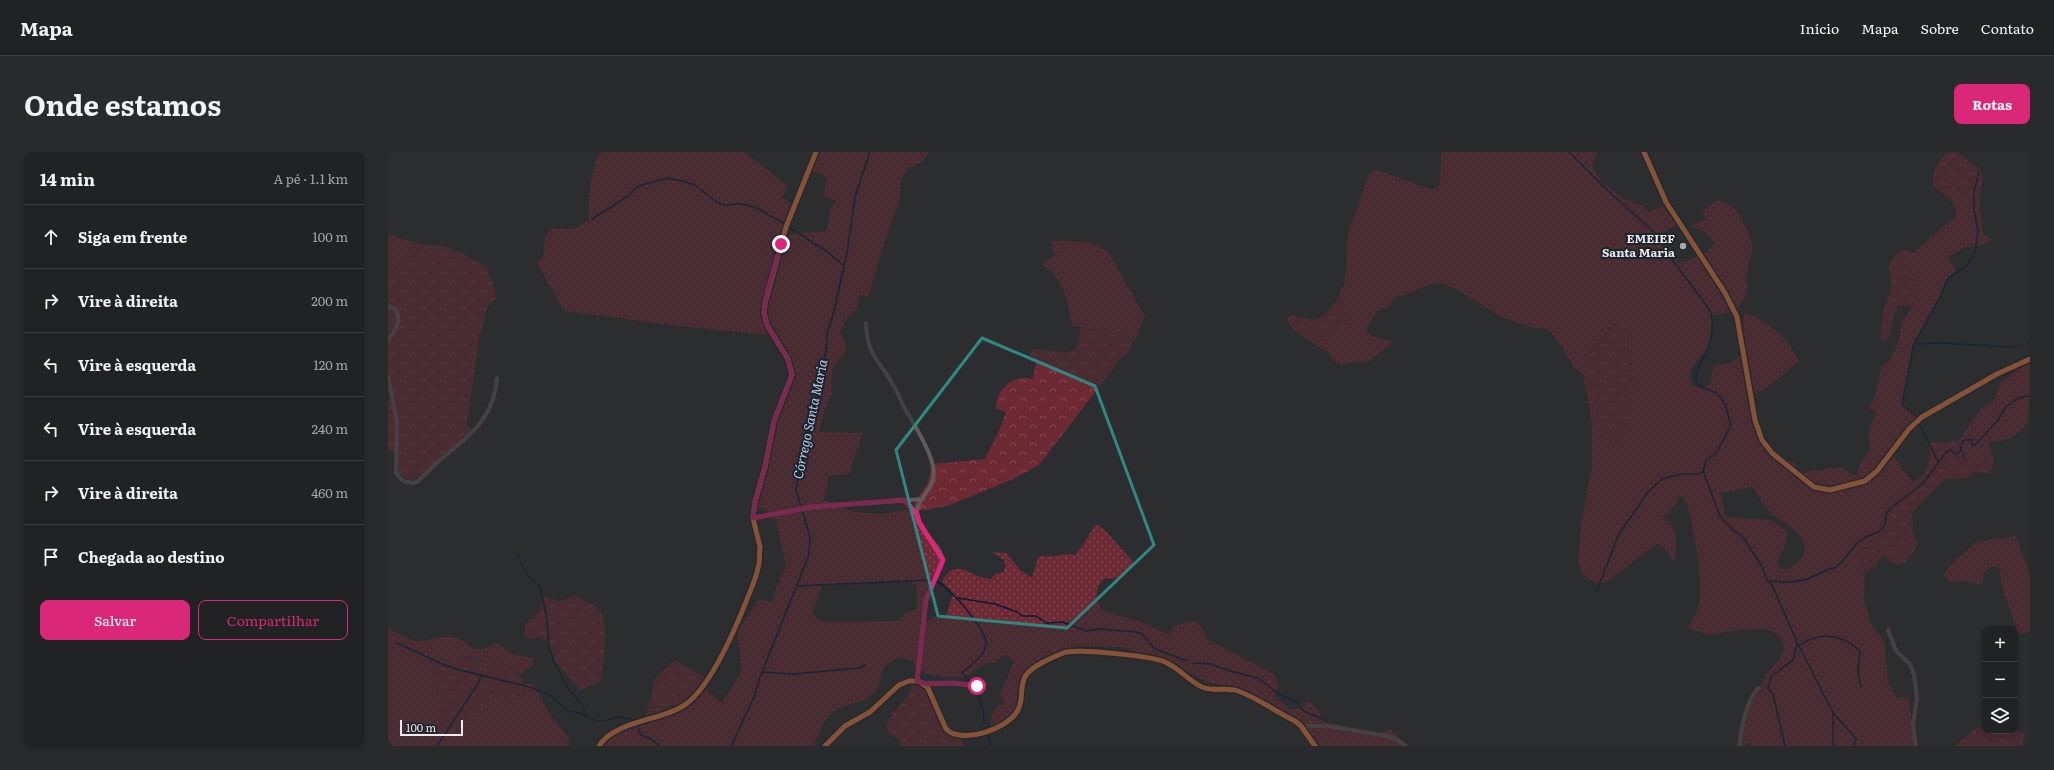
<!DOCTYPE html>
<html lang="pt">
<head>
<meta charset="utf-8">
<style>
	body { margin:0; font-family:Literata,serif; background:#282a2c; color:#f1f3f6 }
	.controls { position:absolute; right:12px; bottom:12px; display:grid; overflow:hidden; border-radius:8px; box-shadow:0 2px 6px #0003 }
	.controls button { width:36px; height:36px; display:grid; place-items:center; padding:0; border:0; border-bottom:1px solid #3d3f41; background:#202224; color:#f1f3f6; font:20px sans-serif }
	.scale { position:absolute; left:12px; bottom:10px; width:63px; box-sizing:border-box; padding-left:4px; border:2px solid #e8ebef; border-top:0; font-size:11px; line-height:14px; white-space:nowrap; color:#e8ebef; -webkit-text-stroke:3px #1e2329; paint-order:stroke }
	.stop { position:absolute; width:12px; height:12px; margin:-9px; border:3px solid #db2777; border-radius:50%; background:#fff }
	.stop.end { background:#db2777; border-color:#fff; box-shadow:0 1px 4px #0008 }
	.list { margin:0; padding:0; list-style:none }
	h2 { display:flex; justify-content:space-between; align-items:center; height:52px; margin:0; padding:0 16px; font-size:17px }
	h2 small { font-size:13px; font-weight:400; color:#a2a4a6 }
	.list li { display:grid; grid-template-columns:26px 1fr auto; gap:12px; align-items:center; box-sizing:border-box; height:64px; padding:0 16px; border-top:1px solid #3d3f41 }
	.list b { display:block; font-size:15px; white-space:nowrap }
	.list em { font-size:13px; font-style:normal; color:#a2a4a6 }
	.actions { display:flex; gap:8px; padding:12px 16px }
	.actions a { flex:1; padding:9px 0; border:1px solid #db2777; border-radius:8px; text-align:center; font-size:14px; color:#db2777 }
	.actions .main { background:#db2777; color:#fff }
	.icon { flex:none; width:22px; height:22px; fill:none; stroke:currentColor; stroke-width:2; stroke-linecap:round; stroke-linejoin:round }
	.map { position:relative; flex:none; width:1642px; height:594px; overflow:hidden; border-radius:8px }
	header { display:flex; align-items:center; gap:24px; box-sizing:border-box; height:56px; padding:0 20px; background:#202224; border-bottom:1px solid #3d3f41 }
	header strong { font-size:19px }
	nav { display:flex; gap:22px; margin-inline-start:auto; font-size:14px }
	.intro { display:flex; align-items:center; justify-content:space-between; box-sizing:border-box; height:96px; padding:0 24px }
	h1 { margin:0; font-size:28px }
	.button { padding:10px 18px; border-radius:8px; background:#db2777; color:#fff; font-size:14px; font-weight:700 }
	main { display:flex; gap:24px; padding:0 24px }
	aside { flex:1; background:#202224; border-radius:8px; box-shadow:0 2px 6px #0003 }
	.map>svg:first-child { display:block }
	.grass { fill:url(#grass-dots); fill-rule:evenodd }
	.forest { fill:url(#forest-crowns) }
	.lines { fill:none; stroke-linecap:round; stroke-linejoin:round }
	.stream { stroke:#041c38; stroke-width:1.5 }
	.minor { stroke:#64595a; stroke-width:4 }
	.tertiary { stroke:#64595a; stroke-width:5 }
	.cycleway-casing { stroke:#1e2329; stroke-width:8 }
	.cycleway { stroke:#f27e40; stroke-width:5 }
	.route { stroke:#db2777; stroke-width:5 }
	.marked { fill:none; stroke:#308881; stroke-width:3; stroke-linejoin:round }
	.poi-dot { fill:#a6a8ac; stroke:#1e2329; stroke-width:1.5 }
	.labels { text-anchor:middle; stroke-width:4; stroke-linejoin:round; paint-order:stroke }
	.poi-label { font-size:12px; font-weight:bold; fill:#e8ebef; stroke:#1e2329; text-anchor:end }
	.water-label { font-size:13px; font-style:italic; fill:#b4d1f4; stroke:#1e2329 }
</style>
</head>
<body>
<header>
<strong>Mapa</strong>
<nav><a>Início</a><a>Mapa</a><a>Sobre</a><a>Contato</a></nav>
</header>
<div class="intro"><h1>Onde estamos</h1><a class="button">Rotas</a></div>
<main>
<aside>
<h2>14 min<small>A pé · 1.1 km</small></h2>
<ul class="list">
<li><svg class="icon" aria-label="ahead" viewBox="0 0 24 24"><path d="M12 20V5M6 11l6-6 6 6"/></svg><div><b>Siga em frente</b></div><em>100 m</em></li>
<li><svg class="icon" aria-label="right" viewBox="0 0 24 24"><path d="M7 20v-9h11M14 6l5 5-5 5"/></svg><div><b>Vire à direita</b></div><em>200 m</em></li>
<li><svg class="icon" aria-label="left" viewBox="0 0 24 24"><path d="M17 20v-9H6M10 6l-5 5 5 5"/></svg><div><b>Vire à esquerda</b></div><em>120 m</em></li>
<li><svg class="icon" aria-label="left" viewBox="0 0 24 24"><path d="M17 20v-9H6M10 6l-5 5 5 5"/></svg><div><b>Vire à esquerda</b></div><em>240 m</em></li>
<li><svg class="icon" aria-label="right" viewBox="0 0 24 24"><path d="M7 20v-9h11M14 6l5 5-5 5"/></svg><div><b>Vire à direita</b></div><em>460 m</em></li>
<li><svg class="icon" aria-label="arrive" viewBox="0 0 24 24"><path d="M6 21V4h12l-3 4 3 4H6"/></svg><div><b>Chegada ao destino</b></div></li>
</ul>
<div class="actions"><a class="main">Salvar</a><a>Compartilhar</a></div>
</aside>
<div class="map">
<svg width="1642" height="594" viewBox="0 0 1642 594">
	<defs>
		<pattern id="grass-dots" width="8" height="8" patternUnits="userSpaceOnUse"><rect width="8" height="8" fill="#6e2a34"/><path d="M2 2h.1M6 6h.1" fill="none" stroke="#834952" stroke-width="1.8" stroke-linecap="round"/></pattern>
		<pattern id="forest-crowns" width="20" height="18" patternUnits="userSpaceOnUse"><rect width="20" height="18" fill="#6e2a34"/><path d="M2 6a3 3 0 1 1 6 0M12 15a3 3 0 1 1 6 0" fill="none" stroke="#834952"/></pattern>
	</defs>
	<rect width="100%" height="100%" fill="#2b2d30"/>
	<!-- grass -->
	<path class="grass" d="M213,0H356L400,34L394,45L403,52L393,85L395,86L408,81L438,79L441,71L442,58L448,49L435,44L439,27L434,23L420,19L426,0H541L535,9L520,17L513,28L512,47L494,97L481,144L470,143L469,158C460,164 455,170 452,181L458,193V200L446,214L443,225L444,241L436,259L431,280L475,281L461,322L441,324L436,348L465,360L494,362L527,356L554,408C540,426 536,450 532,471L537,472L544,465L558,464L565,442L554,430C567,402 584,427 603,427L608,421H615L618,412L615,407L603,400L618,401L632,418L644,426L650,406L653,404C665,406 676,400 688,403L708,372L718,379L746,411L734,425L716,427C706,436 707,448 715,459L754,470L781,483L786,474L804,469L810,471L821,488L886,522L891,534L886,543L901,557H913L920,549L931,558L933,567L938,571L988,583L1002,577L1019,594H927L899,560L852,536L823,531L806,524L788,511L732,495L692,494L674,498L643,515L637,523L632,550L627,558L613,571L603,575L602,569L608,555L617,551L612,543L626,509L616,503L607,511L599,510L578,525H555L538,522L525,509L513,505C485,514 499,530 483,544C479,548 471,549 466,551C437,560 437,567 426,594H212L220,585L253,572L261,556C293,554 293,559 313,532L334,551L354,519L349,480L371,447L384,450L387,445L386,440L398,415L389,371L375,356L361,359L375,321L384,270L402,227L400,208L381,183L291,174L176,159L149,111L155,106L157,83L164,77H186L201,68C201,49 201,15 213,0ZM517,429L529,433V457L519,460L510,469L436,470L424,462L434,434Z
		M1053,0H1209L1204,13L1213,30L1236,47L1255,54L1260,60L1275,54L1289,73L1273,82V84L1283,102L1290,111C1303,108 1320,102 1327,91L1317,80L1304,74L1318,67L1314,60L1326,50L1332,48L1346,56L1354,67L1364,91L1365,96L1357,128L1360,132C1354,158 1350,159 1325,163C1323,172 1323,183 1320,192C1316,205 1293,219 1305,234L1317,236L1322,230L1326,213L1344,210L1351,205H1358L1354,190L1356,160C1379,168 1401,187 1411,209L1381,234L1364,244C1370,275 1375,298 1407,311L1408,318L1410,321L1453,315L1463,322L1469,323C1471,314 1474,304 1482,300L1481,277L1488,261L1481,256L1488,240L1493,216L1503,206L1510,191L1514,171L1530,143L1528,129L1518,122L1516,115L1507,103L1516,97L1525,101L1568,64C1570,54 1561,48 1554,41L1559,36L1566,34L1581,46L1584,59L1583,68L1594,75L1595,82L1604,88L1593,93L1574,96L1571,99L1560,105L1568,118L1559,126L1554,140L1524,194L1515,251L1528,265L1501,298L1524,330C1511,339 1498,347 1501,365C1492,381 1482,378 1482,401L1474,409V415L1477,419L1476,449L1484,473L1497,491L1500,531L1509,546L1521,545L1527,594H1365L1360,591L1355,594H1350V586L1357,571L1359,559L1368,544L1379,521L1391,508L1396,496L1394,489L1387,481L1378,477L1352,478L1320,483L1300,476C1306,466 1311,457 1312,445C1314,426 1305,358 1294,344L1290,345V349L1278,364L1275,363V364C1277,368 1282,369 1284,374C1288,382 1290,401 1285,409C1280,402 1278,393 1268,392L1222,428L1209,432L1197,424L1190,410L1193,372L1204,314V274L1201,251L1194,222L1187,216L1167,185L1159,177L1141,175L1114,165L1068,137L1050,130L1007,146L1000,156L991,157L982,170L978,180L984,184L1004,189L1000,196L995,198L980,210H964L952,213L948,211L940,201L916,185L921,181L935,185L959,172L950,146L956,132L958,120L959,85L980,24L988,17L1044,38L1052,33ZM1227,171L1236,175L1245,235L1241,247V262L1234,283L1218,286L1205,253L1207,245L1202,201ZM1364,335C1370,344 1375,352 1382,360C1394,370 1427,386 1414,405C1409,412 1404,415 1397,418L1389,412L1398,391L1399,379L1382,368L1337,365L1333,341Z
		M0,83L34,92L27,102L10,108L0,116Z
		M674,89L702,90L720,100L757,164L749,184L698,175L699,176L684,174C681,152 676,126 654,112L660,107L670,103L665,99L663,90Z
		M0,149L11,158L0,177Z
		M1642,207C1642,222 1642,259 1639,271C1635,278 1627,284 1620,287C1614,290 1606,288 1600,291L1604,303C1597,309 1589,315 1580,311L1570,289L1594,256L1605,250L1612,232Z
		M1628,384L1642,424V480L1630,482C1625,460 1611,439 1612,416L1604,414L1596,420L1594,433L1576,429L1561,430L1556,423C1560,412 1578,401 1587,390Z
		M0,476C8,480 20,488 29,489C40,489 52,484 63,485C84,487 79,508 108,491L126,503L146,506L144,514L133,522L122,513L102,511L81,505H74L45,514C47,523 51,533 53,542C56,556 49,562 59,575L109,537L116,539L123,547L136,542V532H145L163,564L180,585L182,594H0Z"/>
	<!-- forest -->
	<path class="forest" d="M1559,0H1569L1592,17L1595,25L1591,47L1594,75L1583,68C1585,51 1581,42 1566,34L1559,36L1554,41L1545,34C1545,19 1549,11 1559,0Z
		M34,92L58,95L71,100L98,115L106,134L108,147L100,154L91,186L79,272L83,277C74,288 39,324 26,327C20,329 14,325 10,320L9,301L0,297V248H5L0,230V177L11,158L0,149V116L10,108L27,102Z
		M1507,103L1517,115L1518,122L1533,135L1523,154L1510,153C1503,164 1507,179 1497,190L1492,187C1493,177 1494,165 1497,155C1502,138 1507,134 1500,116Z
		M950,146L959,171C949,185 935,187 921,181L916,185L905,178L898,166L903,163C910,164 918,167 925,168C935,168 946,153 950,146Z
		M1229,170L1236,175L1245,235L1241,247V266L1235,278L1234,290L1228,291L1218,286L1204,251L1207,245L1200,213V205Z
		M697,174L749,184L738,203L735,204L651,313L625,327L562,353L539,358H531L527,356L526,351L539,333L545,312L597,307L612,277L618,260L608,256C609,235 625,223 645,227L648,211L642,203L647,197C654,197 682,203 687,197C691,192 691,182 692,176H698Z
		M1570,289C1575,313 1584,319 1604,303L1606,310L1603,321L1587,320L1578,326L1556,327L1523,362L1525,369L1524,379L1530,391C1526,398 1519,415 1508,412C1503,410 1499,406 1493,405L1487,416L1477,419L1474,415L1475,409L1482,401C1481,378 1491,382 1501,365C1496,334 1533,336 1540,313C1542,307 1541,298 1541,291Z
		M186,444C192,446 208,454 212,459C222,474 215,513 212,530L192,538L166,508L160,489L152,485L140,487L136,480L138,471L153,458L154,449L156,445L172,449Z
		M74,505L102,511L130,514L134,526L136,542L128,548C120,547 117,539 109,538L107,542L79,570L65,577L59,575L52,563C56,542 50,545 46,528C45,524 45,518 45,514Z
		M289,509L316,525L314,528L316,529L304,545L294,554L258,555L264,545L266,528L284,510Z
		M523,525L538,535L550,557L577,594H512V589L499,579C495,556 529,552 523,525Z
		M1597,574V579L1627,578L1637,581L1634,594H1567L1586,577Z"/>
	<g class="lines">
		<!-- stream -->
		<path class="stream" d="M1181,0L1214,33L1270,84L1280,102L1321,157C1327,169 1324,188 1319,200C1315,209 1307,217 1308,228C1308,236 1322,237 1328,241C1339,249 1339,262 1343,273L1329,300L1318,309L1315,319L1332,364L1345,378L1355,385L1373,413L1378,426L1384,433L1409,490L1440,551L1446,562L1468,587L1466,594
			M204,67L240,44L250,34L281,26L305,32L329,50L336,53L353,52L367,55L395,71
			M401,75L441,101L455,113
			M1640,191L1642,189
			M1526,192L1554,191L1624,195L1635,193
			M1528,264L1514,252L1526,192L1551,147L1560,126L1579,114L1587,100L1590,79L1586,57V40L1591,19
			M1531,271L1550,310
			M129,402L138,421L152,435L158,462L161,494L165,506L179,535L195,554L197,563
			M547,429C560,432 600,480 598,492C597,504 583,514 574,520L586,535L595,557L596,571
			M1380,429C1388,428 1394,431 1402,430C1414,430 1426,425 1436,419C1440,417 1444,417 1448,415C1458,408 1463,395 1473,388C1488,378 1498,384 1498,362L1502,357L1536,330L1558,300L1563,298L1568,303L1572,299L1575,289L1584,287V293H1587L1610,268L1618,255L1630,246L1642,244
			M409,434L542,428
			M1208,441L1231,382L1260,340L1274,327L1293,322H1312L1315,319
			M570,446L607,452L629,460L634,464H648L658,471L675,470L698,479L711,477L748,480L754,482L767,497L799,509
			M9,491L52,511L68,517L142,535L162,543L180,559L192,561L208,569H214L231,565L244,567
			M1411,494C1430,479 1455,482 1472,499L1470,520L1473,534
			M805,511L822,512L846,520L870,526L892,543L907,549L916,559L936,568
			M374,520L406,522L471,516L477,513
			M1445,559V594
			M248,571L253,583L263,587L272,594
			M599,580L603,594
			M49,594L90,532L93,523
			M343,594L366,545L372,525L421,403L422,385L408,338L409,331L428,254L439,192V181L445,163L459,101L467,45L482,0
			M1397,594L1385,542L1380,537L1383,524C1392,520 1396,512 1405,509L1409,491"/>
		<!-- minor -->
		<path class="minor" d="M0,154L8,158C15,171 6,178 0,189
			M478,171C479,204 490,206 504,231C509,239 512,247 516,255C526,273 537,288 543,307C554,338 528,341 529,363C531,380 552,392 555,408L538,448L529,529
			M0,225L9,270L8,321L15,329L25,331L29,330C37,323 44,315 52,308C81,284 106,267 109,226
			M516,348L529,362
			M365,366L424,355L535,347
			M1500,478L1508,499L1522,512L1526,523L1529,546L1525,572L1528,594
			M536,531H566L589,534
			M913,574H941L999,584L1008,587L1018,594
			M211,594C227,568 275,569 298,552C327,531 355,459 368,424L371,412L372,395L365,366L367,350L377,315L386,269L404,223L400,207L379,173L376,161L377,151L398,75L428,0
			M437,594L457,574L482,560L511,533L521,529H531L540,536L558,577C574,593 620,577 630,558C636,547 631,533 638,523C646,513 663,506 675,501C687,496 763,504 777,510C791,516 801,529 814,535C826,540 839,535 850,539C870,546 888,560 907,569L913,574L927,594
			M1351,594C1354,573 1357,553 1370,536"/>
		<!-- tertiary -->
		<path class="tertiary" d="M1256,0L1278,50L1337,141L1349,165L1367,268L1374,288L1384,301L1426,335L1442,338L1477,329L1489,319L1521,277L1534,265L1609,222L1642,207"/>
		<!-- cycleway casing -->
		<g class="cycleway-casing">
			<path id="cycleway" d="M1256,0L1278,50L1337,141L1349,165L1367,268L1374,288L1384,301L1426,335L1442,338L1477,329L1489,319L1521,277L1534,265L1609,222L1642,207
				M211,594C227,568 275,569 298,552C327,531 355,459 368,424L371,412L372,395L365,366L367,350L377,315L386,269L404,223L400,207L379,173L376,161L377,151L398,75L428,0
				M437,594L457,574L482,560L511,533L521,529H531L540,536L558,577C574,593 620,577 630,558C636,547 631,533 638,523C646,513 663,506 675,501C687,496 763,504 777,510C791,516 801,529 814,535C826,540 839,535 850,539C870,546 888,560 907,569L913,574L927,594"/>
		</g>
		<!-- cycleway -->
		<use href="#cycleway" class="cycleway"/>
	</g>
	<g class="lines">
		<!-- route -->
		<path class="route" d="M393,92L379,141L376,161L379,173L400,207L404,223L386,269L377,315L367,350L365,366L424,355L516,348L529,362L531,370L555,408L538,448L529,529L539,532L566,531L589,534"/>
	</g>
	<!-- marked area -->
	<path d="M0 0H1642V594H0ZM594,186L707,234L766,393L679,476L550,464L508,298Z" fill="#2b2d30" fill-opacity=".55" fill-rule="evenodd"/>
	<path class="marked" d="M594,186L707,234L766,393L679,476L550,464L508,298Z"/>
	<!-- markers -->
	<circle class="poi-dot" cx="1295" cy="94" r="4"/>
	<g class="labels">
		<!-- poi labels -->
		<g class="poi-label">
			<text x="1287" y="91">EMEIEF<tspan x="1287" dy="14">Santa Maria</tspan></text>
		</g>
		<!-- water labels -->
		<g class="water-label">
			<text transform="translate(422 267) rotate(-78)" y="5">Córrego Santa Maria</text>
		</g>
	</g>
</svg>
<div class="controls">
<button>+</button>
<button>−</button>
<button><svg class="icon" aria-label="layers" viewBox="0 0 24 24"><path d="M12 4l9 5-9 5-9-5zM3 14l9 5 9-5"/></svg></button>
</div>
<div class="scale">100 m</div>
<div class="stop" style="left:589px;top:534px"></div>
<div class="stop end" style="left:393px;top:92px"></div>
</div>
</main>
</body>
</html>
